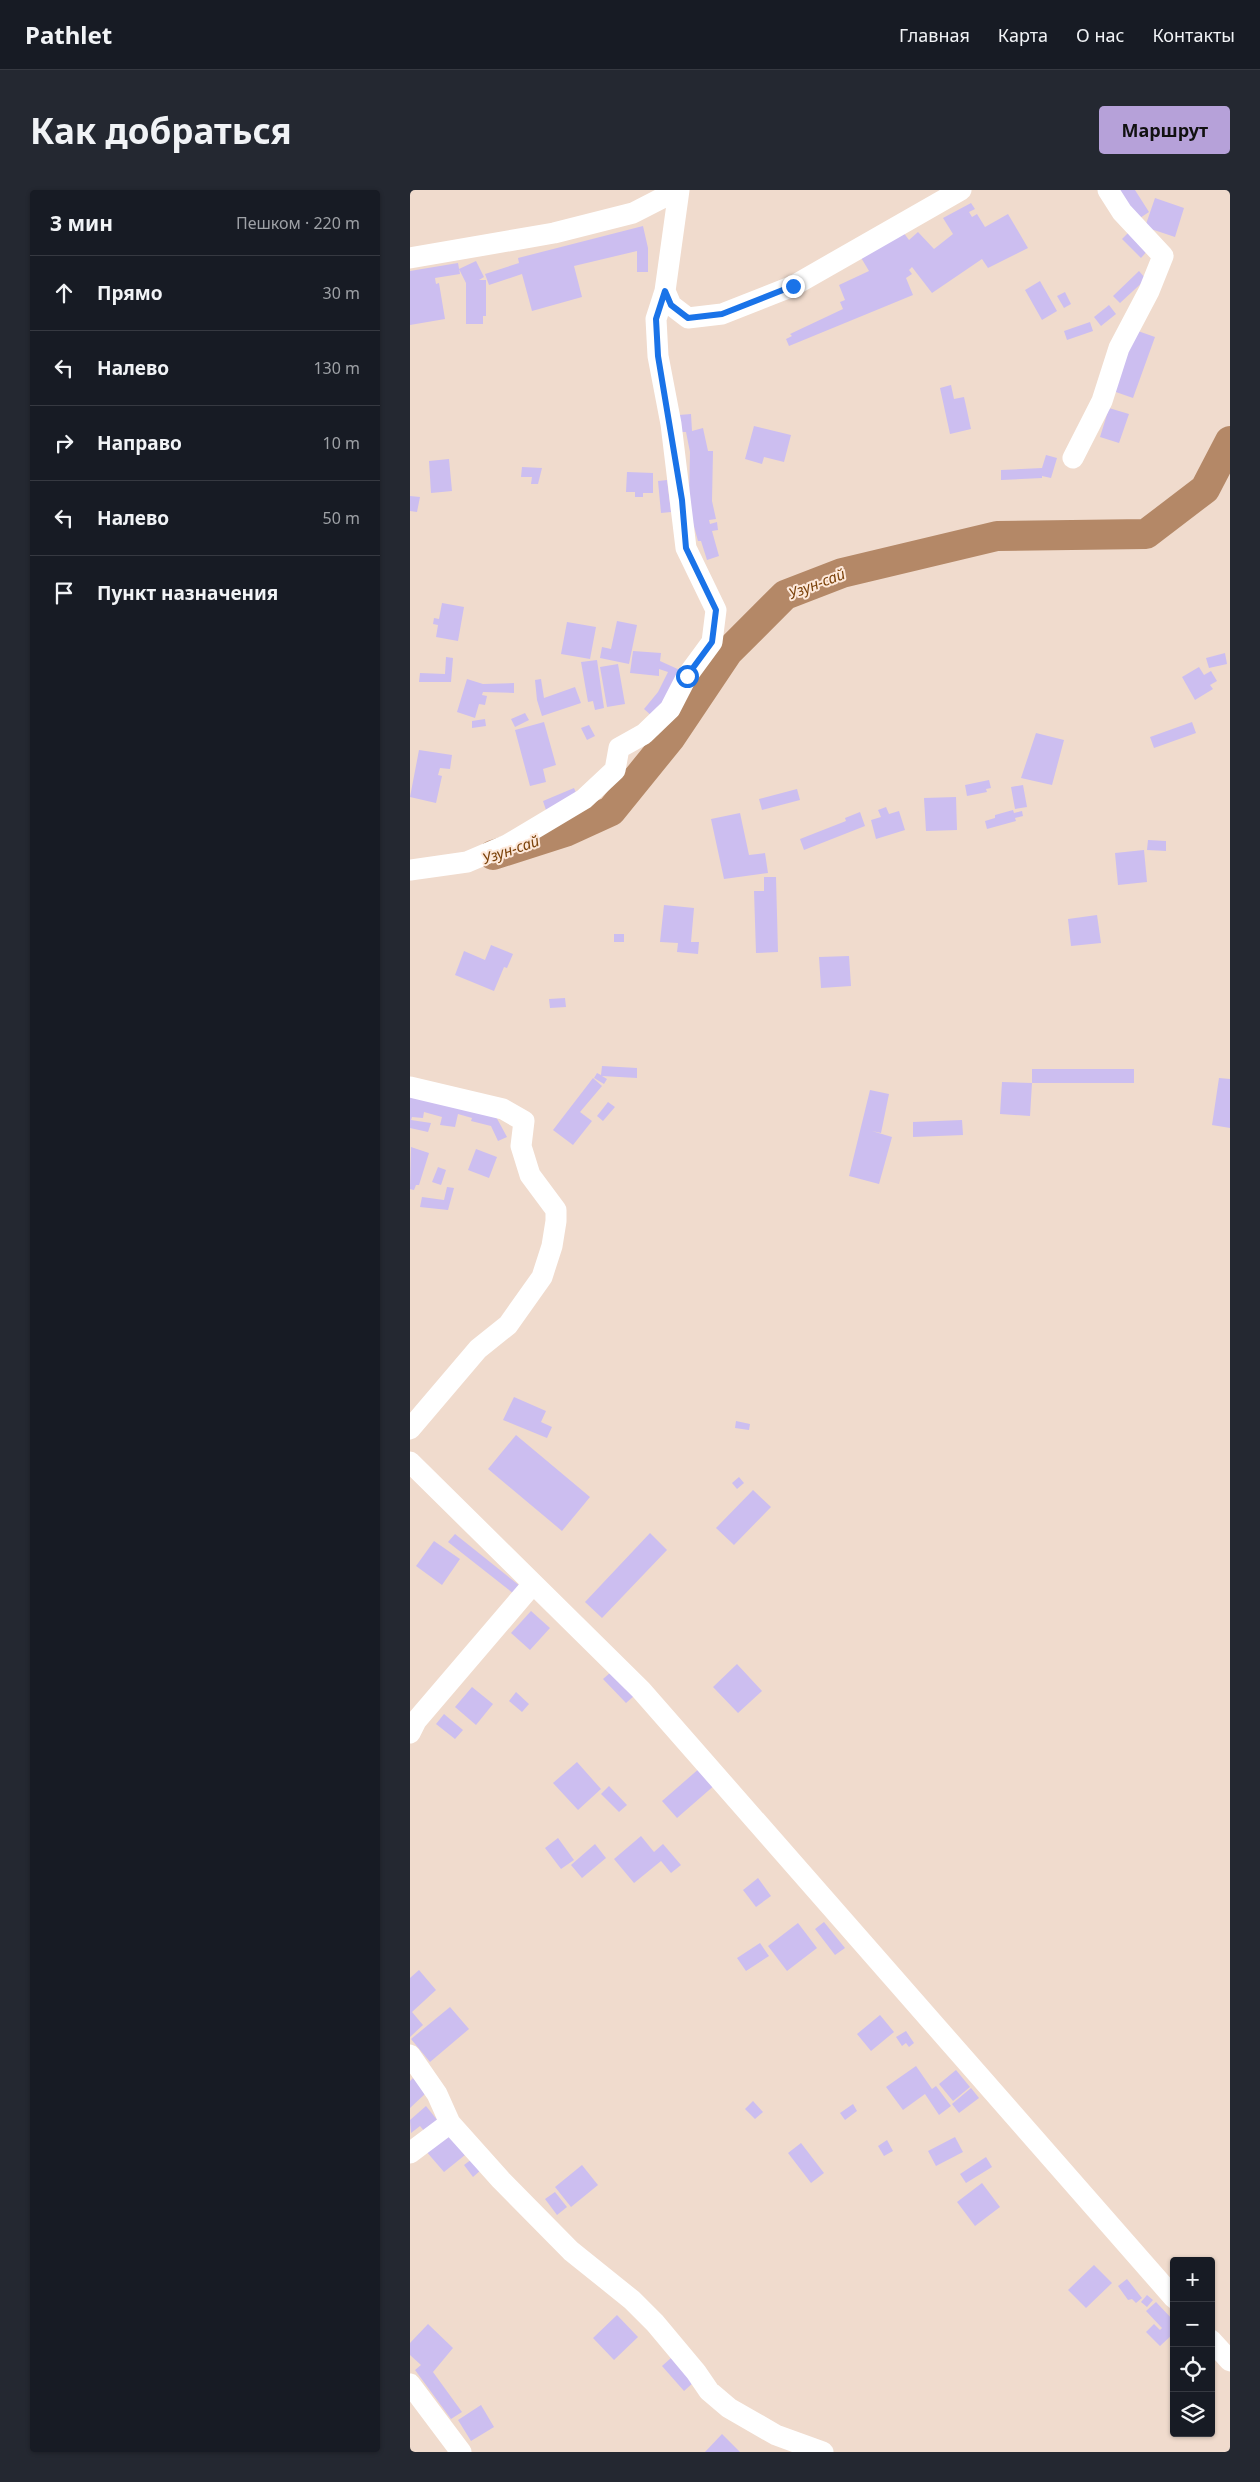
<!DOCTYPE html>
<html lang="ru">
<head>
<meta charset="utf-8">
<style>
	body { margin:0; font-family:"Noto Sans",sans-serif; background:#242831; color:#f1f3f6 }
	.controls { position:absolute; right:15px; bottom:15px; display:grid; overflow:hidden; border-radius:5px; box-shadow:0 1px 4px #0004 }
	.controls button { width:45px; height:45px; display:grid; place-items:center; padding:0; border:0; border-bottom:1px solid #363941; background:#171b24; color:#f1f3f6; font:25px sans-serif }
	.stop { position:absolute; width:15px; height:15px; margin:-11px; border:4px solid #1a73e8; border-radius:50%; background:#fff }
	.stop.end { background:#1a73e8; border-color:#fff; box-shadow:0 1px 5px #0008 }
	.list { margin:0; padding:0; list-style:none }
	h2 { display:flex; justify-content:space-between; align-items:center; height:65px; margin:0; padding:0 20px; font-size:21px }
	h2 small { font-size:16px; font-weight:400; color:#9ea1a6 }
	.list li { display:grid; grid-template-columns:32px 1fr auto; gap:15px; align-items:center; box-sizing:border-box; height:75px; padding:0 20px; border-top:1px solid #363941 }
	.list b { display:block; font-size:19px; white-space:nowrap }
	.list em { font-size:16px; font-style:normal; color:#9ea1a6 }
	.icon { flex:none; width:28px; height:28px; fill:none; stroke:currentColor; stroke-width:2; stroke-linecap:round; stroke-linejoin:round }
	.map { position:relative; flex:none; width:820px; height:2262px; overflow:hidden; border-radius:5px }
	header { display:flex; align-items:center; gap:30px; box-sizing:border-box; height:70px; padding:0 25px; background:#171b24; border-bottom:1px solid #363941 }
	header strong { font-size:24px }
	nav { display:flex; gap:28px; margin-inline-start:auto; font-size:18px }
	.intro { display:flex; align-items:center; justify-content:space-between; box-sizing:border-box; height:120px; padding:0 30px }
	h1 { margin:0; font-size:35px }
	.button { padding:12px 22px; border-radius:5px; background:#b6a1d9; color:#111; font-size:18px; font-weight:700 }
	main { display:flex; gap:30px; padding:0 30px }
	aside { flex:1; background:#171b24; border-radius:5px; box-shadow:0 1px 4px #0004 }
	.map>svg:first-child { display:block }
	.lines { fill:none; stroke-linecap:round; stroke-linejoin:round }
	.river { stroke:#b48867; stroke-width:30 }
	.building { fill:#ccbef0 }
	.minor { stroke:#fff; stroke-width:21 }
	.route { stroke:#1a73e8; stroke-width:6 }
	.labels { text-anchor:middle; stroke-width:4; stroke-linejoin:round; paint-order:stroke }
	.water-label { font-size:15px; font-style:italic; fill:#7b420a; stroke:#fde8da }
</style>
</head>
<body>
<header>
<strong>Pathlet</strong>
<nav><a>Главная</a><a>Карта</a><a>О нас</a><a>Контакты</a></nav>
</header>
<div class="intro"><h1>Как добраться</h1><a class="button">Маршрут</a></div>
<main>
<aside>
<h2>3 мин<small>Пешком · 220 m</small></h2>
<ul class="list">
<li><svg class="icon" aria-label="ahead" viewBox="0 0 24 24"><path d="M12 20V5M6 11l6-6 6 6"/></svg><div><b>Прямо</b></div><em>30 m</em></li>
<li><svg class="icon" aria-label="left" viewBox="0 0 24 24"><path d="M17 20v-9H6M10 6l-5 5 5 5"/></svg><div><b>Налево</b></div><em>130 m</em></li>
<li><svg class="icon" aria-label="right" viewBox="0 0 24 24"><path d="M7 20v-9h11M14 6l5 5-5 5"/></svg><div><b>Направо</b></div><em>10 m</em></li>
<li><svg class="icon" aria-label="left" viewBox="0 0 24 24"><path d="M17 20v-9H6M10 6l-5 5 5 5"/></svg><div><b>Налево</b></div><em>50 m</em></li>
<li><svg class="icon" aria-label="arrive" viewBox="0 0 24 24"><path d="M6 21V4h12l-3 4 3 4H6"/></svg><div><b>Пункт назначения</b></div></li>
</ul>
</aside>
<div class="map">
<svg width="820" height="2262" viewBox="0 0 820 2262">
	<rect width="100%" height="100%" fill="#f0dbcd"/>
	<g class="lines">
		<!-- river -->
		<path class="river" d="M83,665L155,642L201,621L261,547L318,462L375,405L432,383L587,346L736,344L795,299L820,251"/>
	</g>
	<!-- building -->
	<path class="building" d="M707,0H725L739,22L727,30Z
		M745,8L774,18L765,47L735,37Z
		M561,13L565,19L559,22L562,27L567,24L575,37L598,24L618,58L578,78L572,69L522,103L502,77L499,80L502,84L496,88L503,105L379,156L376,149L382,146L380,144L433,119L430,112L435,110L429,95L459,81L450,66L493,42L499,50L508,42L524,59L543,44L533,28Z
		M233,36L238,58V82H227V61L164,76L172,107L122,121L112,84L79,95L75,84L109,73L108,68Z
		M720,41L739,59L731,68L712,49Z
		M66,71L74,87L69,90H76V126H73V134H56V93L49,79Z
		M48,73L50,84L25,88L26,94L29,93L35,129L0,135V81Z
		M729,81L736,89L710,113L703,106Z
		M630,91L647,121L632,130L615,100Z
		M655,102L661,114L654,118L647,106Z
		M699,115L706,124L691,136L684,127Z
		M680,132L683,141L657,150L654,141Z
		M725,140L745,147L723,208L703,201Z
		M541,195L544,209L554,207L561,239L540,244L530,198Z
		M699,218L719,224L709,253L690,247Z
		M281,224L282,241L293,238L298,261H303L302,311L306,329L299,330L300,334L307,332L308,340L302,341L309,366L297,370L291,351H288L282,329L279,311L280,262L276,242H270L269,225Z
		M344,236L381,245L374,272L354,267L352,274L335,269Z
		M636,265L647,268L641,288L632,286V288L591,290V280L632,278Z
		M39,269L42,301L21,303L19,271Z
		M112,277L132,278L128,294H121L122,287H111Z
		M217,282L243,283V303H233V307H225V302H216Z
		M257,290L261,322L251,323L248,291Z
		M0,306L10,307L7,322L0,321Z
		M32,413L54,417L48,451L26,447L28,435L23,434L24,428L29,429Z
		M207,431L227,435L219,474L190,468L192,457L201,459Z
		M157,432L186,437L180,469L151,464Z
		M223,461L251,463L250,471L272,481L243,527L234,519L248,502L258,482L249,479V486L220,483Z
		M815,463L817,474L799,478L796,468Z
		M36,467L43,468L41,492H9L10,483L35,484Z
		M187,470L194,518L185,520L183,511L178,512L171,472Z
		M208,474L215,514L197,517L190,477Z
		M789,477L794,485L801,481L807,491L800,495L803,499L785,510L772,487Z
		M57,489L73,494L104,493V503L73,502L72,505L77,506L75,515L69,514L65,528L47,522Z
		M131,489L134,508L165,497L171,513L132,526L127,510L125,490Z
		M115,523L119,530L105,537L101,529Z
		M75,529L76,536L62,538V531Z
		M134,532L146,575L133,579L136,592L120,596L105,540Z
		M782,532L786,543L744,558L740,547Z
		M179,535L185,546L177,550L171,538Z
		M626,543L654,550L642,595L611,588Z
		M9,560L42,565L40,579L30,578L28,585L32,586L26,613L0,607Z
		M579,590L581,598L576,599L577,602L557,606L555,595Z
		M613,595L617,617L605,619L601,597Z
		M164,598L169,610L137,623L133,611Z
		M387,599L390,610L352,620L349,609Z
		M546,607L547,640L516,641L514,608Z
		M476,617L479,624L489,621L495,640L466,649L461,630L471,627L468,620Z
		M603,620L604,623L612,621L613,626L605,628L606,631L577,639L575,631L585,628V625Z
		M450,622L455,636L394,660L390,649L436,631L435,628Z
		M330,623L339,665L355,663L358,683L314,689L301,629Z
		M738,650L756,651V661L737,660Z
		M734,660L737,692L708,695L705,663Z
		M354,687H366L368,762L346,763L344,701H354Z
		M254,715L284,718L281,752H289L288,764L267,762L268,753L250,752Z
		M687,725L691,753L661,756L658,729Z
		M204,744H214V752H204Z
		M81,755L103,764L97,778L94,777L84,801L45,785L54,761L75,770Z
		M439,766L441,796L411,798L409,767Z
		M155,808L156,817L140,818L139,809Z
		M192,876L227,878V888L192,886L197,889L194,894L184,888L187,883L191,885Z
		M622,879H724V893H622Z
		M183,888L192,896L170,922L182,931L163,955L143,940Z
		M809,888L820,889V938L802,935Z
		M592,892L622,893L620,926L590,924Z
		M460,900L479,904L471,943L462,941L482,947L469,994L439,986Z
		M0,906L84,923L97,947L88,951L81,936L61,931L62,928L48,924L45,937L30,935L32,927L14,922L13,928L2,927L1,930L21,933L18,942L0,938Z
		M198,912L205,917L193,931L187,926Z
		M552,930L553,945L503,947V932Z
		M1,957L19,963L9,995H6L4,1000L0,999Z
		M66,959L87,967L79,988L58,980Z
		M28,977L36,980L31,995L22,992Z
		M37,997L44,998L38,1020L10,1017L12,1007L34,1010Z
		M104,1207L136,1221L131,1232L142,1237L137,1248L93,1230Z
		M326,1231L340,1234L339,1240L325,1238Z
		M106,1245L180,1307L152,1341L78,1279Z
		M329,1287L334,1293L327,1299L322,1293Z
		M343,1300L361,1317L324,1355L306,1338Z
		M240,1343L257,1360L192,1428L175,1412Z
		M45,1344L110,1396L104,1404L38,1352Z
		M24,1351L50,1369L32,1395L6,1376Z
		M121,1421L140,1438L120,1460L101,1443Z
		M327,1474L352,1501L328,1523L303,1497Z
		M201,1482L224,1506L216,1513L193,1489Z
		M62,1497L83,1514L66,1535L45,1517Z
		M106,1502L119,1514L112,1522L99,1511Z
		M34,1524L53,1540L45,1549L26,1534Z
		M167,1572L191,1599L168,1620L143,1593Z
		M291,1577L306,1594L267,1628L252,1611Z
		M199,1596L217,1615L209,1622L191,1604Z
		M231,1646L244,1662L253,1654L271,1675L261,1683L251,1671L224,1693L204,1669Z
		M148,1648L164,1670L151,1679L135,1658Z
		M185,1654L196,1668L172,1688L161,1675Z
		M348,1688L361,1706L346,1717L333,1700Z
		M414,1732L435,1758L425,1765L405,1739Z
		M388,1733L407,1758L377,1781L358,1756Z
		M350,1753L359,1766L336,1781L327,1768Z
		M9,1780L26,1800L2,1822L13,1835L0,1847V1788Z
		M40,1817L59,1839L20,1872L1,1849Z
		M470,1825L484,1842L461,1861L447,1844Z
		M496,1841L504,1853L499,1857L496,1853L492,1856L486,1847Z
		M506,1876L522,1899L526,1896L541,1916L529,1925L515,1904L493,1920L476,1897Z
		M546,1880L560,1897L543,1911L529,1894Z
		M3,1888L16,1903L0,1918V1891Z
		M561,1898L569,1908L549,1923L542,1914Z
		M343,1911L353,1922L345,1929L335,1919Z
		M443,1914L447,1921L435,1930L430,1923Z
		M16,1916L28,1931L15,1942L10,1936L1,1943L0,1930Z
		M36,1942L55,1965L34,1982L15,1960Z
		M545,1947L553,1962L526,1976L518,1961Z
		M477,1950L483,1961L474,1966L468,1956Z
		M391,1953L414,1983L401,1993L378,1963Z
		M576,1967L582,1977L556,1993L550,1984Z
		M62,1969L71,1980L63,1987L54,1975Z
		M172,1975L188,1995L161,2017L145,1997Z
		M572,1993L590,2017L565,2036L547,2012Z
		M145,2002L157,2017L147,2025L135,2009Z
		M684,2075L702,2093L676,2118L658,2100Z
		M717,2089L732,2108L726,2113L722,2109L718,2110L708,2096Z
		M737,2105L743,2110L737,2117L731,2112Z
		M746,2112L764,2131V2143L750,2156L736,2142L744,2134L750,2140L752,2138L736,2121Z
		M207,2125L228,2147L204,2170L183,2148Z
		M18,2134L43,2158L23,2182L52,2222L41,2229L5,2180L11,2175L0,2165V2153Z
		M261,2168L283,2193L274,2201L252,2176Z
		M71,2215L84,2237L61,2251L48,2230Z
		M312,2244L330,2262H295Z"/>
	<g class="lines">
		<!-- minor -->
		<path class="minor" d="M269,0L255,101L261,115L278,128L312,124L383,96L551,0
			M0,68L144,43L223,23L268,0
			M663,268L692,211L709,158L739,101L753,66L712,22L698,0
			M0,680L57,672L97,655L174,609L205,580L209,558L234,544L260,519L277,486L302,452L306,420L276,358L261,234L248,166L246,129L255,101
			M0,897L93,919L114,931L111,956L120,985L146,1020V1031L142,1056L132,1087L98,1135L68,1159L0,1239
			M0,1272L231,1500L764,2108
			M0,1543L6,1531L123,1394
			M0,1865L27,1904L40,1933L91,1990L161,2061L222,2110L245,2133L286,2182L299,2201L319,2218L366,2245L413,2262
			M0,1963L40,1933
			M801,2150L820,2171
			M0,2194L51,2262"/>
	</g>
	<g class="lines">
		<!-- route -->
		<path class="route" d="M277,486L302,452L306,420L276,358L272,310L248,166L246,129L255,101L261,115L278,128L312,124L383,96"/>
	</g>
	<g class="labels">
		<!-- water labels -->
		<g class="water-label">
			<text transform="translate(407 394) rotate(-21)" y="5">Узун-сай</text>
			<text transform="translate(101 660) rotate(-19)" y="5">Узун-сай</text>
		</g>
	</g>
</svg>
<div class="controls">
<button>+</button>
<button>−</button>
<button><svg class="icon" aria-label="locate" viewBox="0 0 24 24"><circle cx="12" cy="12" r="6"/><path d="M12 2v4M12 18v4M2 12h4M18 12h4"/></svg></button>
<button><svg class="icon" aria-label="layers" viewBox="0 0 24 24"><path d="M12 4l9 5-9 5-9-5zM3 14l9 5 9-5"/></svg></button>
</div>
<div class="stop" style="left:277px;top:486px"></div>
<div class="stop end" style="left:383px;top:96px"></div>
</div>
</main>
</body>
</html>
